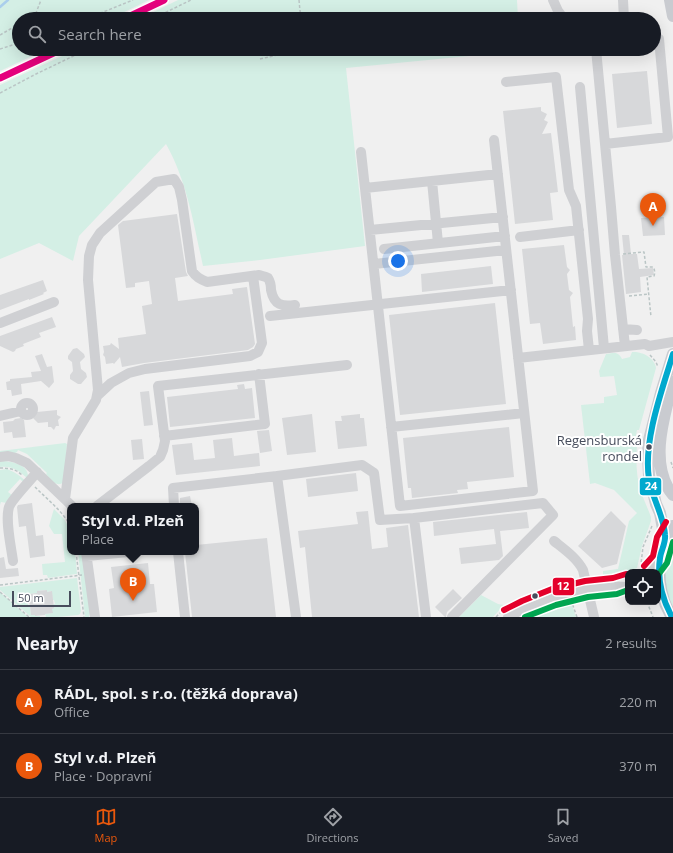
<!DOCTYPE html>
<html lang="en">
<head>
<meta charset="utf-8">
<style>
	body { margin:0; font-family:"Open Sans",sans-serif; background:#242831; color:#f1f3f6 }
	.controls { position:absolute; right:12px; bottom:12px; display:grid; overflow:hidden; border-radius:8px; box-shadow:0 4px 16px #0002 }
	.controls button { width:36px; height:36px; display:grid; place-items:center; padding:0; border:0; border-bottom:1px solid #363941; background:#171b24; color:#f1f3f6; font:20px sans-serif }
	.scale { position:absolute; left:12px; bottom:10px; width:59px; box-sizing:border-box; padding-left:4px; border:2px solid #474d5c; border-top:0; font-size:11px; line-height:14px; white-space:nowrap; color:#474d5c; -webkit-text-stroke:3px #fff; paint-order:stroke }
	.you { position:absolute; left:398px; top:261px; width:14px; height:14px; margin:-10px; border:3px solid #fff; border-radius:50%; background:#1a73e8; box-shadow:0 0 0 6px #1a73e833 }
	.badge { display:grid; place-items:center; width:26px; height:26px; border-radius:50%; background:#ea580c; color:#fff; font-size:13px; font-weight:700 }
	.pin { position:absolute; translate:-50% -33px; filter:drop-shadow(0 1px 2px #0008) }
	.pin::after { content:''; position:absolute; top:21px; width:14px; height:12px; background:inherit; clip-path:polygon(0 0,100% 0,50% 100%) }
	.popup { position:absolute; left:67px; top:503px; width:132px; height:52px; box-sizing:border-box; display:grid; place-content:center; border-radius:8px; background:#171b24; filter:drop-shadow(0 1px 3px #0005); font-size:13px; white-space:nowrap; color:#9ea1a6 }
	.popup b { font-size:15px; color:#f1f3f6 }
	.popup::after { content:''; position:absolute; left:50%; top:100%; margin-left:-8px; border:8px solid transparent; border-top-color:#171b24 }
	.list { margin:0; padding:0; list-style:none }
	h2 { display:flex; justify-content:space-between; align-items:center; height:52px; margin:0; padding:0 16px; font-size:17px }
	h2 small { font-size:13px; font-weight:400; color:#9ea1a6 }
	.list li { display:grid; grid-template-columns:26px 1fr auto; gap:12px; align-items:center; box-sizing:border-box; height:64px; padding:0 16px; border-top:1px solid #363941 }
	.list b { display:block; font-size:15px; white-space:nowrap }
	.list p { margin:0; font-size:13px; white-space:nowrap; color:#9ea1a6 }
	.list em { font-size:13px; font-style:normal; color:#9ea1a6 }
	.icon { flex:none; width:22px; height:22px; fill:none; stroke:currentColor; stroke-width:2; stroke-linecap:round; stroke-linejoin:round }
	.map { position:relative; flex:none; width:673px; height:617px; overflow:hidden }
	.search { position:absolute; background:#171b24; box-shadow:0 4px 16px #0002; left:12px; right:12px; top:12px; height:44px; display:flex; align-items:center; gap:10px; box-sizing:border-box; padding:0 14px; border-radius:22px; color:#9ea1a6; font-size:15px }
	.sheet { height:180px; background:#171b24 }
	nav { display:flex; justify-content:space-around; align-items:center; box-sizing:border-box; height:56px; border-top:1px solid #363941; background:#171b24; font-size:11px; color:#9ea1a6 }
	nav a { display:grid; justify-items:center; gap:2px }
	nav .on { color:#ea580c }
	.map>svg:first-child { display:block }
	.green { fill:#d4efe5 }
	.lines { fill:none; stroke-linecap:round; stroke-linejoin:round }
	.stream { stroke:#aaceec; stroke-width:2.5 }
	.building { fill:#d7d8da }
	.path { stroke:#bac5c5; stroke-width:1.5; stroke-dasharray:3 2; stroke-linecap:butt }
	.minor { stroke:#cfd0d3; stroke-width:10 }
	.major { stroke:#c9cbd0; stroke-width:12 }
	.bus-1-casing { stroke:#fff; stroke-width:9 }
	.bus-2-casing { stroke:#fff; stroke-width:9 }
	.bus-3-casing { stroke:#fff; stroke-width:9 }
	.bus-1 { stroke:#00a9ce; stroke-width:6 }
	.bus-2 { stroke:#00a651; stroke-width:6 }
	.bus-3 { stroke:#e4002b; stroke-width:6 }
	.rail-1-casing { stroke:#fff; stroke-width:10 }
	.rail-1 { stroke:#e5007d; stroke-width:7 }
	.bus-dot { fill:#474d5c; stroke:#fff; stroke-width:1.5 }
	.labels { text-anchor:middle; stroke-width:4; stroke-linejoin:round; paint-order:stroke }
	.bus-label { font-size:13px; fill:#474d5c; stroke:#fff; text-anchor:end }
	.line-badge { stroke:#fff; stroke-width:1.5 }
	.badge-label { font-size:11px; text-anchor:middle; font-weight:bold; fill:#fff }
</style>
</head>
<body>
<div class="map">
<svg width="673" height="617" viewBox="0 0 673 617">
	<rect width="100%" height="100%" fill="#f0f0f0"/>
	<!-- green -->
	<path class="green" d="M0,0H149L110,19H19V49H47L0,71Z
		M178,0H517L518,19H139Z
		M77,49H520L521,51L346,68L365,246L260,260L203,266C194,225 187,181 166,144L79,236L73,261L39,243L0,259V85Z
		M632,352C642,351 655,358 656,368L639,430H637L636,435L638,436C636,454 635,473 641,492C644,500 648,509 651,517V521L642,546L637,568L624,572L603,575V571L618,569L629,521L637,513L614,490L595,483L590,484L581,405L604,403V397L617,395L614,376L600,377L599,371L606,354C614,353 618,351 622,359L630,357Z
		M65,443L67,444L64,482C56,488 51,480 46,474L47,473L27,454L18,450L17,452L15,453H0V451Z
		M0,461C11,461 30,464 28,479C19,471 13,466 0,467Z
		M7,469C15,472 20,476 26,481L24,483L20,479L8,492L13,496L7,503L1,502L0,505V470Z
		M54,509L64,519L70,529V552H75L77,574H76L48,578L47,575H43L42,564L65,562L62,534H54L49,526L53,512Z
		M673,537V607C671,601 668,595 666,589C663,571 666,554 673,537Z
		M78,552H83L90,613L89,617H85Z
		M77,578L81,611L80,614L78,615L58,617H46L45,614L52,613V609L53,608V604H55L54,600H53L51,591L47,592V590L37,591V593L30,594V598H29V602L28,603V607H30L31,615H35V616H40V617H31L0,590V587Z
		M0,592L28,617H0Z
		M481,595L498,604L504,605L493,617H459Z
		M571,602L576,617H536Z"/>
	<g class="lines">
		<!-- stream -->
		<path class="stream" d="M0,7L8,0"/>
	</g>
	<!-- building -->
	<path class="building" d="M647,71L652,124L617,128L612,74Z
		M541,107V111L547,114L544,120L548,122L542,134L551,133L558,192L550,193L553,220L515,224L503,111Z
		M177,214L186,272L188,276L175,278L178,301L233,294L232,289L247,287L255,344L253,347L248,350L144,363L122,367L120,357L114,364L113,363L106,364L105,357L103,355L104,352L103,346L110,345L111,343L119,349L118,338L146,334L142,306L152,304L149,281L135,283V287L126,288L118,225L123,221Z
		M664,217L665,235L643,236L641,218Z
		M622,235H629L631,254H637L639,269L653,268L654,275L640,277L641,292L626,294L622,255H624Z
		M564,245L567,267L570,270L567,274L569,290L573,293L570,297L573,327L575,326L576,340L543,344L540,323L530,324L522,249Z
		M491,266L493,284L422,292L421,274Z
		M43,280L47,291L43,293L44,294L29,300V299L0,310V295Z
		M495,303L506,404L400,415L389,315Z
		M52,317L56,327L39,333L41,337L23,344L24,346L16,349L15,351L13,352L0,346V336Z
		M77,348L84,354L85,357L80,362L81,369L86,373L87,377L81,384H78L70,379V375L73,371L72,362L68,359V356L73,349Z
		M42,354L47,367L52,366L54,382L49,388L41,381L21,384L22,394L12,396L11,390H7L6,382L10,381V379L32,377L31,372L41,371L35,356Z
		M244,384L245,389L252,388L255,418L170,427L167,397L238,389L237,385Z
		M149,391L153,425L144,426L140,392Z
		M57,410V415L61,417L58,420L59,426H56L54,430L51,427H48V422L38,423L33,418L37,412Z
		M312,414L316,452L287,455L282,418Z
		M360,414V418H364L367,446L338,449L335,421H342L341,416Z
		M21,418L24,420L26,437L13,438L12,432L4,433L3,422L13,421L15,419Z
		M509,427L514,477L467,482L468,489L457,490L458,493L412,498L411,488H408L403,438Z
		M269,430L272,451L260,453L257,431Z
		M232,438L234,456L259,453L260,466L176,475L172,445L192,443L194,460L215,458L213,440Z
		M142,439L144,459L133,460L131,440Z
		M356,473L358,491L308,497L306,479Z
		M190,496L192,506H180V498Z
		M32,503L36,536L43,535L45,556L30,558L26,526L19,527L17,507L18,505Z
		M368,511L372,549L388,547L386,528L408,525L419,617H312L305,547L300,548L298,531L358,524L356,512Z
		M611,511L626,526L617,564L602,568L578,546Z
		M527,512L529,528L500,531L503,556L499,560L461,564L459,548L496,544L494,529L434,536L433,522Z
		M267,538L276,617H192L185,552H196V545Z
		M4,557L6,569L18,568L19,576L0,578V558Z
		M148,563L150,584H154L157,612L112,617L109,589L114,588L111,567Z
		M453,589L462,598L447,612L446,617H445L435,607Z
		M47,590V592L52,591L54,608L52,609L53,613L45,614V615L35,616V615H31L29,598H30V594L37,593V591Z"/>
	<g class="lines">
		<!-- path -->
		<path class="path" d="M299,0L300,11L302,19
			M27,19L36,13L41,0
			M86,19L133,0
			M152,19L191,0
			M0,35L19,24
			M0,49L19,43
			M260,59L303,49
			M0,93L36,74L88,49
			M623,254L644,252L646,267H653C655,270 655,273 654,276L647,277L651,317
			M629,296L649,294
			M650,355L656,362L658,367
			M671,462L673,468
			M0,468C9,468 16,469 22,475
			M35,487C47,499 62,511 70,525
			M76,552L84,617
			M633,572L640,570
			M640,572L643,547L652,526
			M593,578L628,573
			M0,585L82,575
			M0,592L29,617
			M571,600L577,617
			M647,602L653,617
			M504,609L506,606L544,589L576,581
			M496,617L500,613
			M532,617L558,606"/>
		<!-- minor -->
		<path class="minor" d="M553,0L558,11L564,19
			M623,0L624,19
			M596,49L611,207L615,255L625,346
			M506,82L556,77L569,190L576,206L588,319L587,331L589,350
			M580,87L604,348
			M605,144L668,137L659,39H654
			M361,152L400,506L533,491L494,140
			M432,181L438,243
			M365,188L498,174
			M370,230L503,217
			M520,237L579,230
			M384,249L505,236
			M374,264L506,250
			M270,316L511,290
			M0,323L54,302
			M623,329L637,330
			M518,358L645,344L649,346L673,342
			M97,396L111,383L129,373L145,369L250,356L258,352L262,343L253,276
			M21 409a6 6 0 1 1 12 0a6 6 0 1 1-12 0Z
			M0,416L21,411
			M391,427L524,413
			M164,436L265,424L259,374
			M0,457L8,456L16,458L27,463L72,506
			M65,499L73,438L96,400L98,390L88,280L89,256L92,245L100,233L156,182L174,179L179,187L182,200L192,271C196,277 200,279 207,282L259,275C262,276 265,276 268,278C270,281 271,286 271,290C274,305 282,307 295,305
			M97,506L149,466L160,457L163,450L165,441L158,386L347,365
			M174,506L173,488L277,476
			M414,518L426,617
			M554,541C564,549 577,558 583,570L594,617
			M86,552L95,617
			M178,552L185,617
			M87,556L128,552
			M13,561C11,546 5,520 9,507C12,499 31,480 37,472
			M650,572L654,568L660,559
			M296,617L277,476L362,465L374,473L380,520L414,518L543,503L553,515L452,617
			M508,617C544,597 587,584 628,587"/>
		<!-- major -->
		<path class="major" d="M670,0L673,16
			M673,382C664,416 648,465 673,495
			M665,540L660,513L656,504L649,476L648,453L649,440L661,393L673,354
			M672,617C655,590 655,552 673,526"/>
		<!-- bus-1 casing -->
		<g class="bus-1-casing">
			<path id="bus-1" d="M672,617C662,599 657,579 660,558C661,550 666,543 665,535C664,516 652,498 649,479C643,441 662,390 673,354"/>
		</g>
		<!-- bus-2 casing -->
		<g class="bus-2-casing">
			<path id="bus-2" d="M658,575L667,563L673,542
				M525,617L556,605L588,597L617,594L628,590"/>
		</g>
		<!-- bus-3 casing -->
		<g class="bus-3-casing">
			<path id="bus-3" d="M644,566L653,556L657,537L666,522
				M504,610L522,601L552,589L585,581L613,578L626,574"/>
		</g>
		<!-- bus-1 -->
		<use href="#bus-1" class="bus-1"/>
		<!-- bus-2 -->
		<use href="#bus-2" class="bus-2"/>
		<!-- bus-3 -->
		<use href="#bus-3" class="bus-3"/>
		<!-- rail-1 casing -->
		<g class="rail-1-casing">
			<path id="rail-1" d="M124,19L164,0
				M0,78L62,49"/>
		</g>
		<!-- rail-1 -->
		<use href="#rail-1" class="rail-1"/>
	</g>
	<!-- markers -->
	<g class="bus-dot">
		<circle cx="649" cy="447" r="3.5"/>
		<circle cx="535" cy="596" r="3.5"/>
	</g>
	<g class="labels">
		<!-- bus labels -->
		<g class="bus-label">
			<text x="642" y="445">Regensburská<tspan x="642" dy="16">rondel</tspan></text>
		</g>
	</g>
	<g class="line-badge">
		<rect x="639" y="477" width="23" height="19" rx="4" fill="#00a9ce"/>
		<rect x="552" y="577" width="23" height="19" rx="4" fill="#e4002b"/>
	</g>
	<g class="badge-label">
		<text x="651" y="490">24</text>
		<text x="563" y="590">12</text>
	</g>
</svg>
<div class="controls">
<button><svg class="icon" aria-label="locate" viewBox="0 0 24 24"><circle cx="12" cy="12" r="6"/><path d="M12 2v4M12 18v4M2 12h4M18 12h4"/></svg></button>
</div>
<div class="scale">50 m</div>
<div class="you"></div>
<div class="pin badge" style="left:653px;top:226px">A</div>
<div class="pin badge" style="left:133px;top:601px">B</div>
<div class="popup"><b>Styl v.d. Plzeň</b>Place</div>
<div class="search"><svg class="icon" aria-label="search" viewBox="0 0 24 24"><circle cx="10" cy="10" r="6"/><path d="M15 15l6 6"/></svg>Search here</div>
</div>
<section class="sheet">
<h2>Nearby<small>2 results</small></h2>
<ul class="list">
<li><span class="badge">A</span><div><b>RÁDL, spol. s r.o. (těžká doprava)</b><p>Office</p></div><em>220 m</em></li>
<li><span class="badge">B</span><div><b>Styl v.d. Plzeň</b><p>Place · Dopravní</p></div><em>370 m</em></li>
</ul>
</section>
<nav>
<a class="on"><svg class="icon" aria-label="map" viewBox="0 0 24 24"><path d="M3 6l6-2 6 2 6-2v14l-6 2-6-2-6 2zM9 4v14M15 6v14"/></svg>Map</a>
<a><svg class="icon" aria-label="directions" viewBox="0 0 24 24"><path d="M12 3l9 9-9 9-9-9zM9 14v-3h6M13 9l2 2-2 2"/></svg>Directions</a>
<a><svg class="icon" aria-label="saved" viewBox="0 0 24 24"><path d="M7 4h10v16l-5-4-5 4z"/></svg>Saved</a>
</nav>
</body>
</html>
